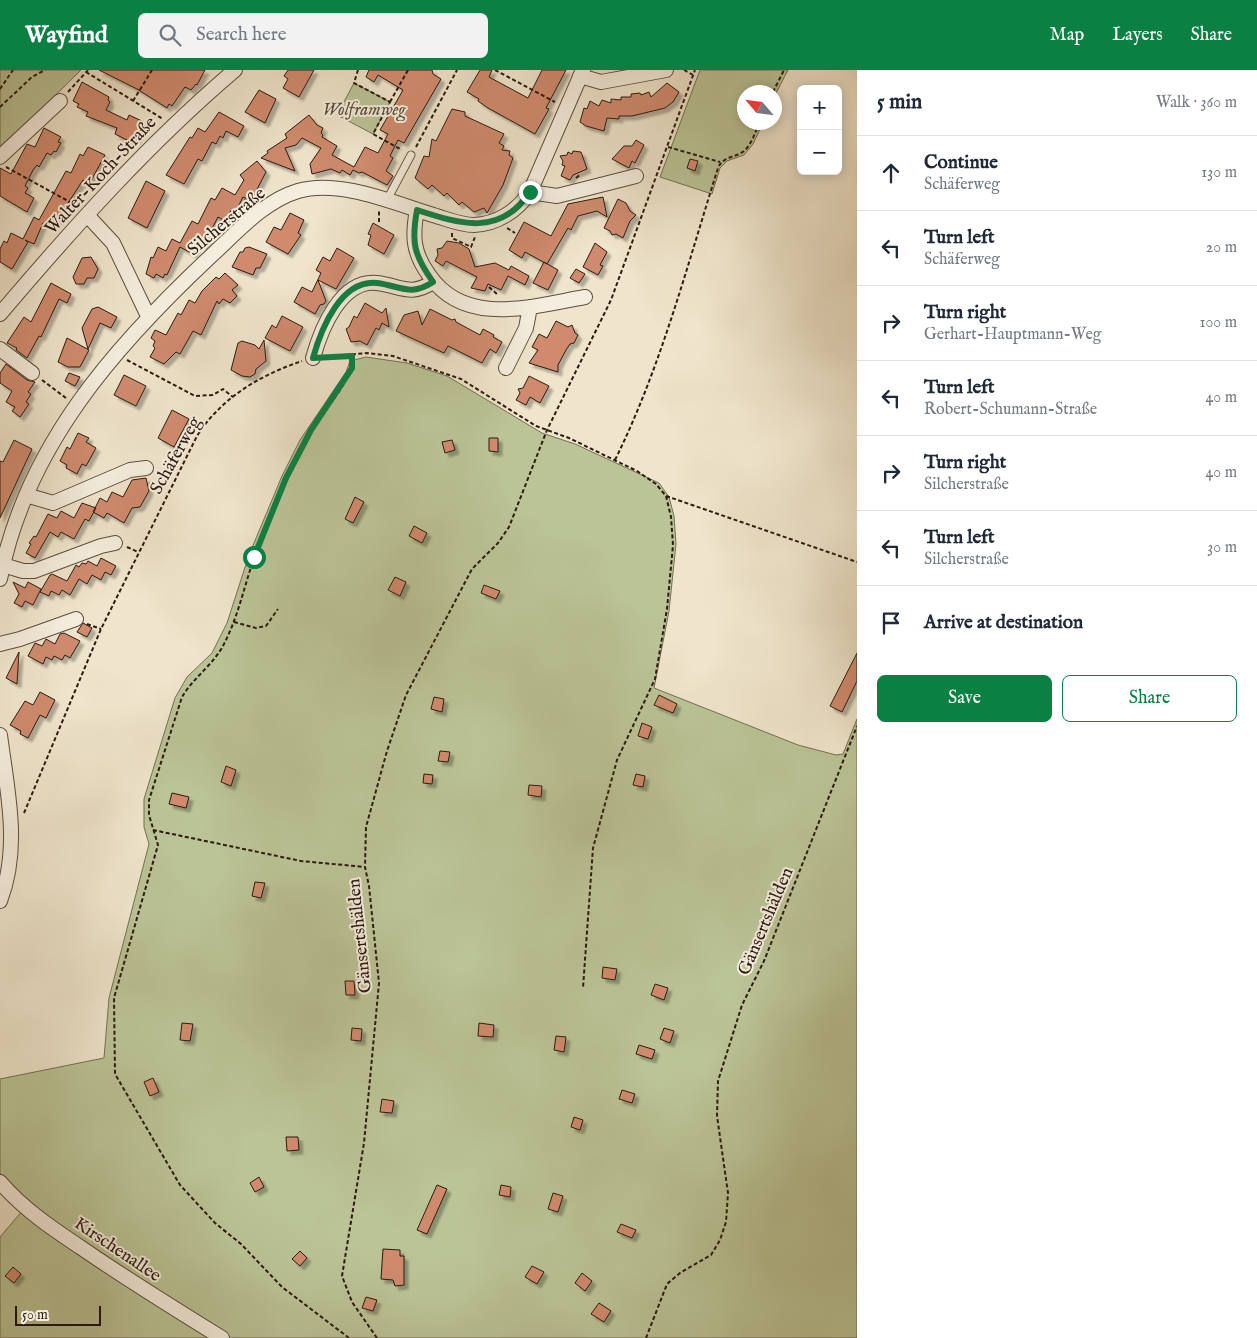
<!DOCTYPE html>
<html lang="en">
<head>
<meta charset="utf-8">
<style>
	body { margin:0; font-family:"IM FELL English",serif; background:#f2f2f3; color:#1f2937 }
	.controls { position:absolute; right:15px; top:15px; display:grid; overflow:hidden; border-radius:8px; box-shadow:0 2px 12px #0003 }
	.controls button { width:45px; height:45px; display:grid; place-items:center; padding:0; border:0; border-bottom:1px solid #e0e1e3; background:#fff; color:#1f2937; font:25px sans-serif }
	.compass { position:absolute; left:737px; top:15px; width:45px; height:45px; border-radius:50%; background:#fff; box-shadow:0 2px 12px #0003; rotate:298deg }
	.scale { position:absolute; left:15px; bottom:12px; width:86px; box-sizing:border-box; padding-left:5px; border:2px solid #2c1a0f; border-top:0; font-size:14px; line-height:18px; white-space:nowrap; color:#2c1a0f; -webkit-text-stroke:4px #f5eede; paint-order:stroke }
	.stop { position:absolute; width:15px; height:15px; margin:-11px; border:4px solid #0b8043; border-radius:50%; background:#fff }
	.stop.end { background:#0b8043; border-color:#fff; box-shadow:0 1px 5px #0008 }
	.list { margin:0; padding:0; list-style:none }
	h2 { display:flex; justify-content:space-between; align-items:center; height:65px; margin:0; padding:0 20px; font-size:21px }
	h2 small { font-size:16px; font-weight:400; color:#747a83 }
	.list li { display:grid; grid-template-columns:32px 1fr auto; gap:15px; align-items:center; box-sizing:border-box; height:75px; padding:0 20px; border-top:1px solid #e0e1e3 }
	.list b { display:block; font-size:19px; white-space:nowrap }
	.list p { margin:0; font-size:16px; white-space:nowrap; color:#747a83 }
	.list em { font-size:16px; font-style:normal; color:#747a83 }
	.actions { display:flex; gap:10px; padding:15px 20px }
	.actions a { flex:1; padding:11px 0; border:1px solid #0b8043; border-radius:8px; text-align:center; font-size:18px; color:#0b8043 }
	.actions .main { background:#0b8043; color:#fff }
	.icon { flex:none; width:28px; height:28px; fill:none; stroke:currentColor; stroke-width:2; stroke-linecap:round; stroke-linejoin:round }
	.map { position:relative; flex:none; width:857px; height:1268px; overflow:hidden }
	header { display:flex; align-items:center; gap:30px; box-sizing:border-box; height:70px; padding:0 25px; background:#0b8043; color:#fff }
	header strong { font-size:24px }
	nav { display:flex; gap:28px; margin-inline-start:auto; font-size:18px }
	.search { width:350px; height:45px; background:#f2f2f3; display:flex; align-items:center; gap:12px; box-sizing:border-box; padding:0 18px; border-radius:8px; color:#747a83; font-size:19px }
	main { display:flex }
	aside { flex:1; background:#fff }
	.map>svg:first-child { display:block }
	.green { fill:#bbc497; stroke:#746f53 }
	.building { fill:#d08b6e; stroke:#2c1a0f; filter:url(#shadow) }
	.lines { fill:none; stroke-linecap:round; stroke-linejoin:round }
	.lane-casing { stroke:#5d4d3e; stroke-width:9 }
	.street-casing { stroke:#5d4d3e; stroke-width:16 }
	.path { stroke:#2c1a0f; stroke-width:2; stroke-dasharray:4 2.5; stroke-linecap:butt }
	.lane { stroke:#f5eede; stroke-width:7 }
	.street { stroke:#f5eede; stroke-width:14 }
	.route { stroke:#0b8043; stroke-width:6 }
	.labels { text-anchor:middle; stroke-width:4; stroke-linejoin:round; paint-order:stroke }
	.park-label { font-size:18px; font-style:italic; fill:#574d38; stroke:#f5eede }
	.street-label { font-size:18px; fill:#2c1a0f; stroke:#f5eede }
</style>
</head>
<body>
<header>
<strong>Wayfind</strong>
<div class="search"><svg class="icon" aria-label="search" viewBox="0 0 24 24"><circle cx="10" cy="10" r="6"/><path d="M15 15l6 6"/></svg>Search here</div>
<nav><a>Map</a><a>Layers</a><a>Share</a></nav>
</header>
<main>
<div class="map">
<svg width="857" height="1268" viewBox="0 0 857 1268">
	<defs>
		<filter id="shadow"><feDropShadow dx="4" dy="4" stdDeviation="1" flood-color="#0004"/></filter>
	</defs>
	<rect width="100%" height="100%" fill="#efe5cc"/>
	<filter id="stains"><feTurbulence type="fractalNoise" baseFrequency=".004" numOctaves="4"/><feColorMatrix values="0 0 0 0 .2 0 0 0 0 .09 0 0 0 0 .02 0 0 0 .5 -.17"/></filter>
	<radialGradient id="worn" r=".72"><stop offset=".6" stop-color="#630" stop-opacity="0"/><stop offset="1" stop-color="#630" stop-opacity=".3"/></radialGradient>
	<!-- green -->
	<path class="green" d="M0,0H81L0,80Z
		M700,0H788L775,25L774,22H744V52L763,53L753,74L744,85L727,91L720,98L712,124L660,107Z
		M354,13L390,32L373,64L337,45Z
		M366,287L407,293L447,306L542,363L575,374L659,413L669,427L674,446L676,474L669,541L654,618L798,675L836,685L843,684L857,649V1268H0V1167L29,1133L0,1103V1009L104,988L109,928L149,774L144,757V729L175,628L187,607L212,583L227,553L249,485L282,406L300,370L346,302L350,291Z"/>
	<!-- building -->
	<path class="building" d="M99,0H205L197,15L196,14L191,20L185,17L172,36L169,34L167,38L137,19Z
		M288,0H314L299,27L283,18L288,9L284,6Z
		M369,0H432L433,4L441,9L404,73L398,70L390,86L393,88L386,101L393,106L387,115L362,102L359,103L353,100L350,105L342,100L340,103L331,99L312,104L310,94L321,78L302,68L296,75L285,78L295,101L261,88L268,83L267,81L287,68L285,64L309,45L317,55L323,58L321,63L323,65L322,67L337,76L332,85L354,97L365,77L378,83L388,64L380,60L403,20L378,5L374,12L366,7Z
		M480,0H492L489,7L528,28L542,0H566L546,38L549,39L535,64L488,38L478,31L479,29L467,22Z
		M82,12L109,27L108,30L110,32L106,40L127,50L129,45L144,52L136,70L133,68L131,72L115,64L117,58L86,46L88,42L77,37L79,34L73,31Z
		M667,13L679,22L673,32L665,38L632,46H619V49L607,48L604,61L586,56L580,52L584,38L587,39L590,31L599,36L602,30L611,33V29L621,30V27H631V24L640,23L641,25L649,22L651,27Z
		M259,20L276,29L265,53L245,42Z
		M452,39L465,42V46L504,64L499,73L504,76L502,80L510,81L509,85L513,88L503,115L487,143L484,138L474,142L462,132L459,135L447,123L444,126L432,115L428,119L415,108L424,86L429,87L432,69L436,71Z
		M219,42L244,56L238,67L226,61L223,68L220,66L216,74L212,72L202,91L198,89L184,114L166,105L190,67L192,68L198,58L205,62Z
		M44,58L61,67L58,72L61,73L56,82L54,81L51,85L47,83L39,97L37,95L33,100L25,116L28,118L25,123L34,128L27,142L0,126V98L11,104L27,74L35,77Z
		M636,70L644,75L635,93L632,91L629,98L612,89L624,76H632Z
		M88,77L105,85L92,109L89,113L83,110L55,153L52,151L49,156L43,153L34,174L25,170L28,172L12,199L0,192V179L4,171L7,173L11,163L23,169L34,147L39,150L66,101L71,103L80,84L83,86Z
		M573,81L581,82L587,99L573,105L570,110L561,106L565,96L562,95L563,91L560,86L567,85L568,82L572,84Z
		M690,89L698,91L695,101L687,98Z
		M257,91L266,102L251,131L243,127L236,141L232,139L225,151L218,147L203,176L198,173L193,184L180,177L167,205L165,204L163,208L156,204L154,208L146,204L151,187L153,188L158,177L166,181L172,169L180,173L192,151L198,154L211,128L215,130L222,118L235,125L244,110L240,105Z
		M146,111L165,121L147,158L128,148Z
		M603,127L607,147L597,141L578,146L571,160L568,158L547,194L525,182L522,188L509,180L524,152L551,166L568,134Z
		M618,129L626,133L630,141L636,145L630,151L623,168L616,164L612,165L610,161L604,158Z
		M290,143L304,150L298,163L301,165L288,184L266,172L274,157L281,160Z
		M373,153L394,165L384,184L368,175L371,165L368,164Z
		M447,171L459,173L469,179L475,197L495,193L509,200L511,196L529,206L525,215L508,206L501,220L488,214L485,221L471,218L477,207L446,191L443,196L435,191L438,185L437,179L442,178Z
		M595,173L607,182L600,195L603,196L598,205L583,197Z
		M249,177L267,184L260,198H256L253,205L232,197L240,182H243L245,178Z
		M337,178L354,188L336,219L318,210L326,231L324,234L320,235L315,244L294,232L302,217L312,222L321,203L316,200L323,187L330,191Z
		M91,187L98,199L94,208H87L84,214H76L73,207L82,188Z
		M544,192L558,200L548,220L533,213Z
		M576,199L585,204L579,213L570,208Z
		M225,203L238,215L232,220L237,226L230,233L223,229L219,234L217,231L201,265L193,261L180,284L176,282L164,294L150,287L155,278L153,276L155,271L151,268L155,260L166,265L178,243L181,245L189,230L195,233L202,221L216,207L219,209Z
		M51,213L71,224L67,233L59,229L41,267L39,266L27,288L16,280L17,278L7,273L24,247L31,252Z
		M365,233L382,243L386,238L389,257L382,253L379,260L376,258L367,275L360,271L351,272L346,259L349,257L354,246L357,248Z
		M98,237L117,247L111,258L100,253L88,279L82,258L92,239Z
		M430,239L452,250L455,249L456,252L480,265L483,259L494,265L493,267L502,272L496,283L490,279L482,293L448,276L444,283L396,261L404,245L418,241L422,255Z
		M282,246L303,257L290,281L265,268L272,255L276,258Z
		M556,251L568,257L572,255L575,263L578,265L574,273L570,274L566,280L558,295V302L529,293L538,280L532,277L539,264L547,268Z
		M67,268L89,280L80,297H68L58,292Z
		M264,270L266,291L256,299L255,304L250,307L242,306L231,300L238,273L242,271L255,275L259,279Z
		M6,294L27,310L35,312L28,322L31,324L26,332L29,334L20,347L12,341L15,337L6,332L12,321L0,313V303Z
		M69,303L80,307L75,316L65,311Z
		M124,305L146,316L136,336L114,325Z
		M529,306L549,316L540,333L530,327L526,335L516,330L520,323L518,319L523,318Z
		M172,340L189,349L174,377L158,368Z
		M78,363L89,368L86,372L96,378L86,396L82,394L77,404L66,398L67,395L60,391L67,377L70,379Z
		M489,368H498V382L489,381Z
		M14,370L32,379L0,448V391L3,392Z
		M452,370L455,380L445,383L442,372Z
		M146,408L149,421L140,437L132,438L124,453L107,443L104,448L93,442L100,428L107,432L112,422L123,427L132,410Z
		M355,427L364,432L353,453L345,449Z
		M82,433L96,438L89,451L85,449L74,469L61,462L58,467L50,462L35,488L26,483L31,474L29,473L34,466L36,467L48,444L57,448L61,441L74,448Z
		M414,456L427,463L422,473L409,466Z
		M101,488L116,496L111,505L105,502L101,510L92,505L87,514L79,509L70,525L62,520L59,525L51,521L49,526L40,522L50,505L52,504L67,511L76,495L79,497L82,493L86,494L88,491L97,496Z
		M395,507L406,512L400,526L388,520Z
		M13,512L25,518L28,512L41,519L33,535L25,531L22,537L14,533L19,524Z
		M484,515L500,521L496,529L481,523Z
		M83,553L92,558L87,567L77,562Z
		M64,563L80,571L70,588L65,585L62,590L54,586L52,590L46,587L43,594L28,586L35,573L42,576L46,569L55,574L60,564Z
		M19,582L17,614L6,608Z
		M857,583V611L842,642L830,636Z
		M40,622L55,630L46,648L40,645L28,668L20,664L21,661L10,655L25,631L33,635Z
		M659,625L677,634L673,643L654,635Z
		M434,627L444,629L442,642L431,639Z
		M642,653L652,657L648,669L638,666Z
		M440,681L450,682L448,692L438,691Z
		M226,696L236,700L231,716L221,712Z
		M424,704L433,705L432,714L423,713Z
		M636,704L645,706L643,717L633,715Z
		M529,715L542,716L541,727L528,725Z
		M172,723L189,727L186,738L169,734Z
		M255,812L265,813L261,828L252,826Z
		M603,897L617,899L615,910L602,908Z
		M345,911H354L355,925H346Z
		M655,914L668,918L664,930L651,925Z
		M182,953L193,954L190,971L180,970Z
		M479,953L494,955L493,967L478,966Z
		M352,958L362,959L361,971L351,970Z
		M664,958L674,961L670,973L660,969Z
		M556,966L566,967L564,982L554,980Z
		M639,975L655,980L652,989L636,984Z
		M153,1008L159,1022L150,1026L144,1012Z
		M622,1020L635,1024L632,1033L619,1029Z
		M382,1029L394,1031L392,1043L380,1042Z
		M574,1047L583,1050L580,1060L571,1057Z
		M286,1067H298L299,1080L287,1081Z
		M259,1107L264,1117L255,1122L250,1113Z
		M437,1115L447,1119L427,1164L417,1160Z
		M501,1115L511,1117L510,1127L499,1125Z
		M553,1123L563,1126L558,1142L548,1139Z
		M621,1154L636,1160L632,1168L617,1162Z
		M383,1179L400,1180V1186H404V1215L395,1216L393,1210L381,1209Z
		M300,1181L307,1188L300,1196L292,1189Z
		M532,1196L544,1202L537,1214L525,1207Z
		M13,1197L21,1204L14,1213L5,1206Z
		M582,1203L592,1211L585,1221L575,1213Z
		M366,1227L377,1230L373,1241L362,1238Z
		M599,1233L611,1241L604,1252L591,1244Z"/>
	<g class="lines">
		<!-- lane casing -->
		<g class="lane-casing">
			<path id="lane" d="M387,130L411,85"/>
		</g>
		<!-- street casing -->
		<g class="street-casing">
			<path id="street" d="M580,6L601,12L666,0
				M0,87L60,31
				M530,122L557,126L636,106
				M417,140C412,166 413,183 429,205C465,258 533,236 585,227
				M87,145L113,173L148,246
				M0,244C73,158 149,73 235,0
				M0,279L32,303
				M313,288C321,259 341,209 377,213C401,216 410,227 433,212
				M506,298L526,258L530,237
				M26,425L53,433L130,400L146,398
				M3,495L23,501H34L101,476L115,473
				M0,509C26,376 115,276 211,186C236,163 264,131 298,121C339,109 394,133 433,145C447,149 460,155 474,155C497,154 517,141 530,122L583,0
				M0,574L20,569L76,549
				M0,665C7,720 21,777 0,831
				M0,1112C23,1139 53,1159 83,1179C128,1210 175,1239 222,1268"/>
		</g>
		<!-- path -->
		<path class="path" d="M358,0L354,13L390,32L373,64L402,80
			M495,0L555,32
			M684,0L693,5
			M86,2L163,49
			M0,19L13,0
			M68,22L88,0
			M773,22L784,0
			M133,31L152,0
			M390,32L408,0
			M0,37L32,7L45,0
			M416,77L457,0
			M668,77L720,92
			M6,97L79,137
			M576,108L581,104
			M244,130L251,134
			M379,152V141
			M507,158L515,163
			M452,163V168L471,177L475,167
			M489,217L498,225
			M326,287L367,283L393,286L461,309L536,356L569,368L637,401L656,414L666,426L671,447L673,475L667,539L655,609L617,690L593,778L583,918
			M127,290L195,326L213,325L223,319L233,327
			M42,310L66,328
			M615,390C661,297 687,196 718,98C723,86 735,88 744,81C752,74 755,62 760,52
			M666,426L857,492
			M127,477L138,482
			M234,552L256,558L266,556L278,539
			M87,554L101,559
			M24,743L101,559L197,366C221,328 260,305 302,291
			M153,760L301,791L365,797
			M349,1268L282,1217L241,1174L215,1153L180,1115L115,1004L114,928L158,775L149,745V730L182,627C193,608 214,594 224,574C238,547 244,517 254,488C268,444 288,400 311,361C325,337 352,314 352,286
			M377,1268L352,1232L342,1206L364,1073L379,913L369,816L365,797L366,757L387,681L406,625L472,499L498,473L509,457L547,360L611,230L695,0
			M646,1268L667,1214L680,1203L711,1185L720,1170L726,1152L728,1123L717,1046L718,1011L742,935L764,891L857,656"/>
		<!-- lane -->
		<use href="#lane" class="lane"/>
		<!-- street -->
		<use href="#street" class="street"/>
	</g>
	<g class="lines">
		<!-- route -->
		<path class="route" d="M254,487L286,408L311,360L352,298V286L313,288C321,259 341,209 377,213C401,216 410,227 433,212C414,185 411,173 417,140C460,154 500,167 530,122"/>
	</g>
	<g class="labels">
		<!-- park labels -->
		<g class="park-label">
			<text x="364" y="45">Wolframweg</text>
		</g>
		<!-- street labels -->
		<g class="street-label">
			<text transform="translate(100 105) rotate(-47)" y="6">Walter-Koch-Straße</text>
			<text transform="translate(226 151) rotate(-40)" y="6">Silcherstraße</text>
			<text transform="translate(175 385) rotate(-61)" y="6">Schäferweg</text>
			<text transform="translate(765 851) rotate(-67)" y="6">Gänsertshälden</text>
			<text transform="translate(359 866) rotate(-96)" y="6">Gänsertshälden</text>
			<text transform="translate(118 1179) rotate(34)" y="6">Kirschenallee</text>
		</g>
	</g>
	<rect width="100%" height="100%" filter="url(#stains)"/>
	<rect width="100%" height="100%" fill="url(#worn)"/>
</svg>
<div class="controls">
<button>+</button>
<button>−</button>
</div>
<svg class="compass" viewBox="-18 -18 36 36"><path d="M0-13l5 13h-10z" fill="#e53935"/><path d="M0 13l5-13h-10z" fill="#747a83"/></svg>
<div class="scale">50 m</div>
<div class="stop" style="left:254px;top:487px"></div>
<div class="stop end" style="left:530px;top:122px"></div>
</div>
<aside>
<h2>5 min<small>Walk · 360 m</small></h2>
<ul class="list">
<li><svg class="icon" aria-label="ahead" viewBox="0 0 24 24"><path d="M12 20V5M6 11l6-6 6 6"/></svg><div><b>Continue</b><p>Schäferweg</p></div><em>130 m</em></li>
<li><svg class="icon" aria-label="left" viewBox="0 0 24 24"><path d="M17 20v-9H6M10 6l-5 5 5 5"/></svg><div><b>Turn left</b><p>Schäferweg</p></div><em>20 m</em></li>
<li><svg class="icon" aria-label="right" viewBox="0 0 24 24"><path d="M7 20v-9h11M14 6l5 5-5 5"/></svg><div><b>Turn right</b><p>Gerhart-Hauptmann-Weg</p></div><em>100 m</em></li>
<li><svg class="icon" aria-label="left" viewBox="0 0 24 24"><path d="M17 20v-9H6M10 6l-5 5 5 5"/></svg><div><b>Turn left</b><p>Robert-Schumann-Straße</p></div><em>40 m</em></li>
<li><svg class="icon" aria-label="right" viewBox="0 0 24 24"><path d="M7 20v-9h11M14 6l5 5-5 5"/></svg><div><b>Turn right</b><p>Silcherstraße</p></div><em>40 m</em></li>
<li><svg class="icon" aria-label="left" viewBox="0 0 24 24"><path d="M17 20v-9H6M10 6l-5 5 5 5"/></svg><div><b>Turn left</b><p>Silcherstraße</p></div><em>30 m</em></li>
<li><svg class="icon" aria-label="arrive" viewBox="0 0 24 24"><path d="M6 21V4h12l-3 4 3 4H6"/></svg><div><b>Arrive at destination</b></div></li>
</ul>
<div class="actions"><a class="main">Save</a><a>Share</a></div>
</aside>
</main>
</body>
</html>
